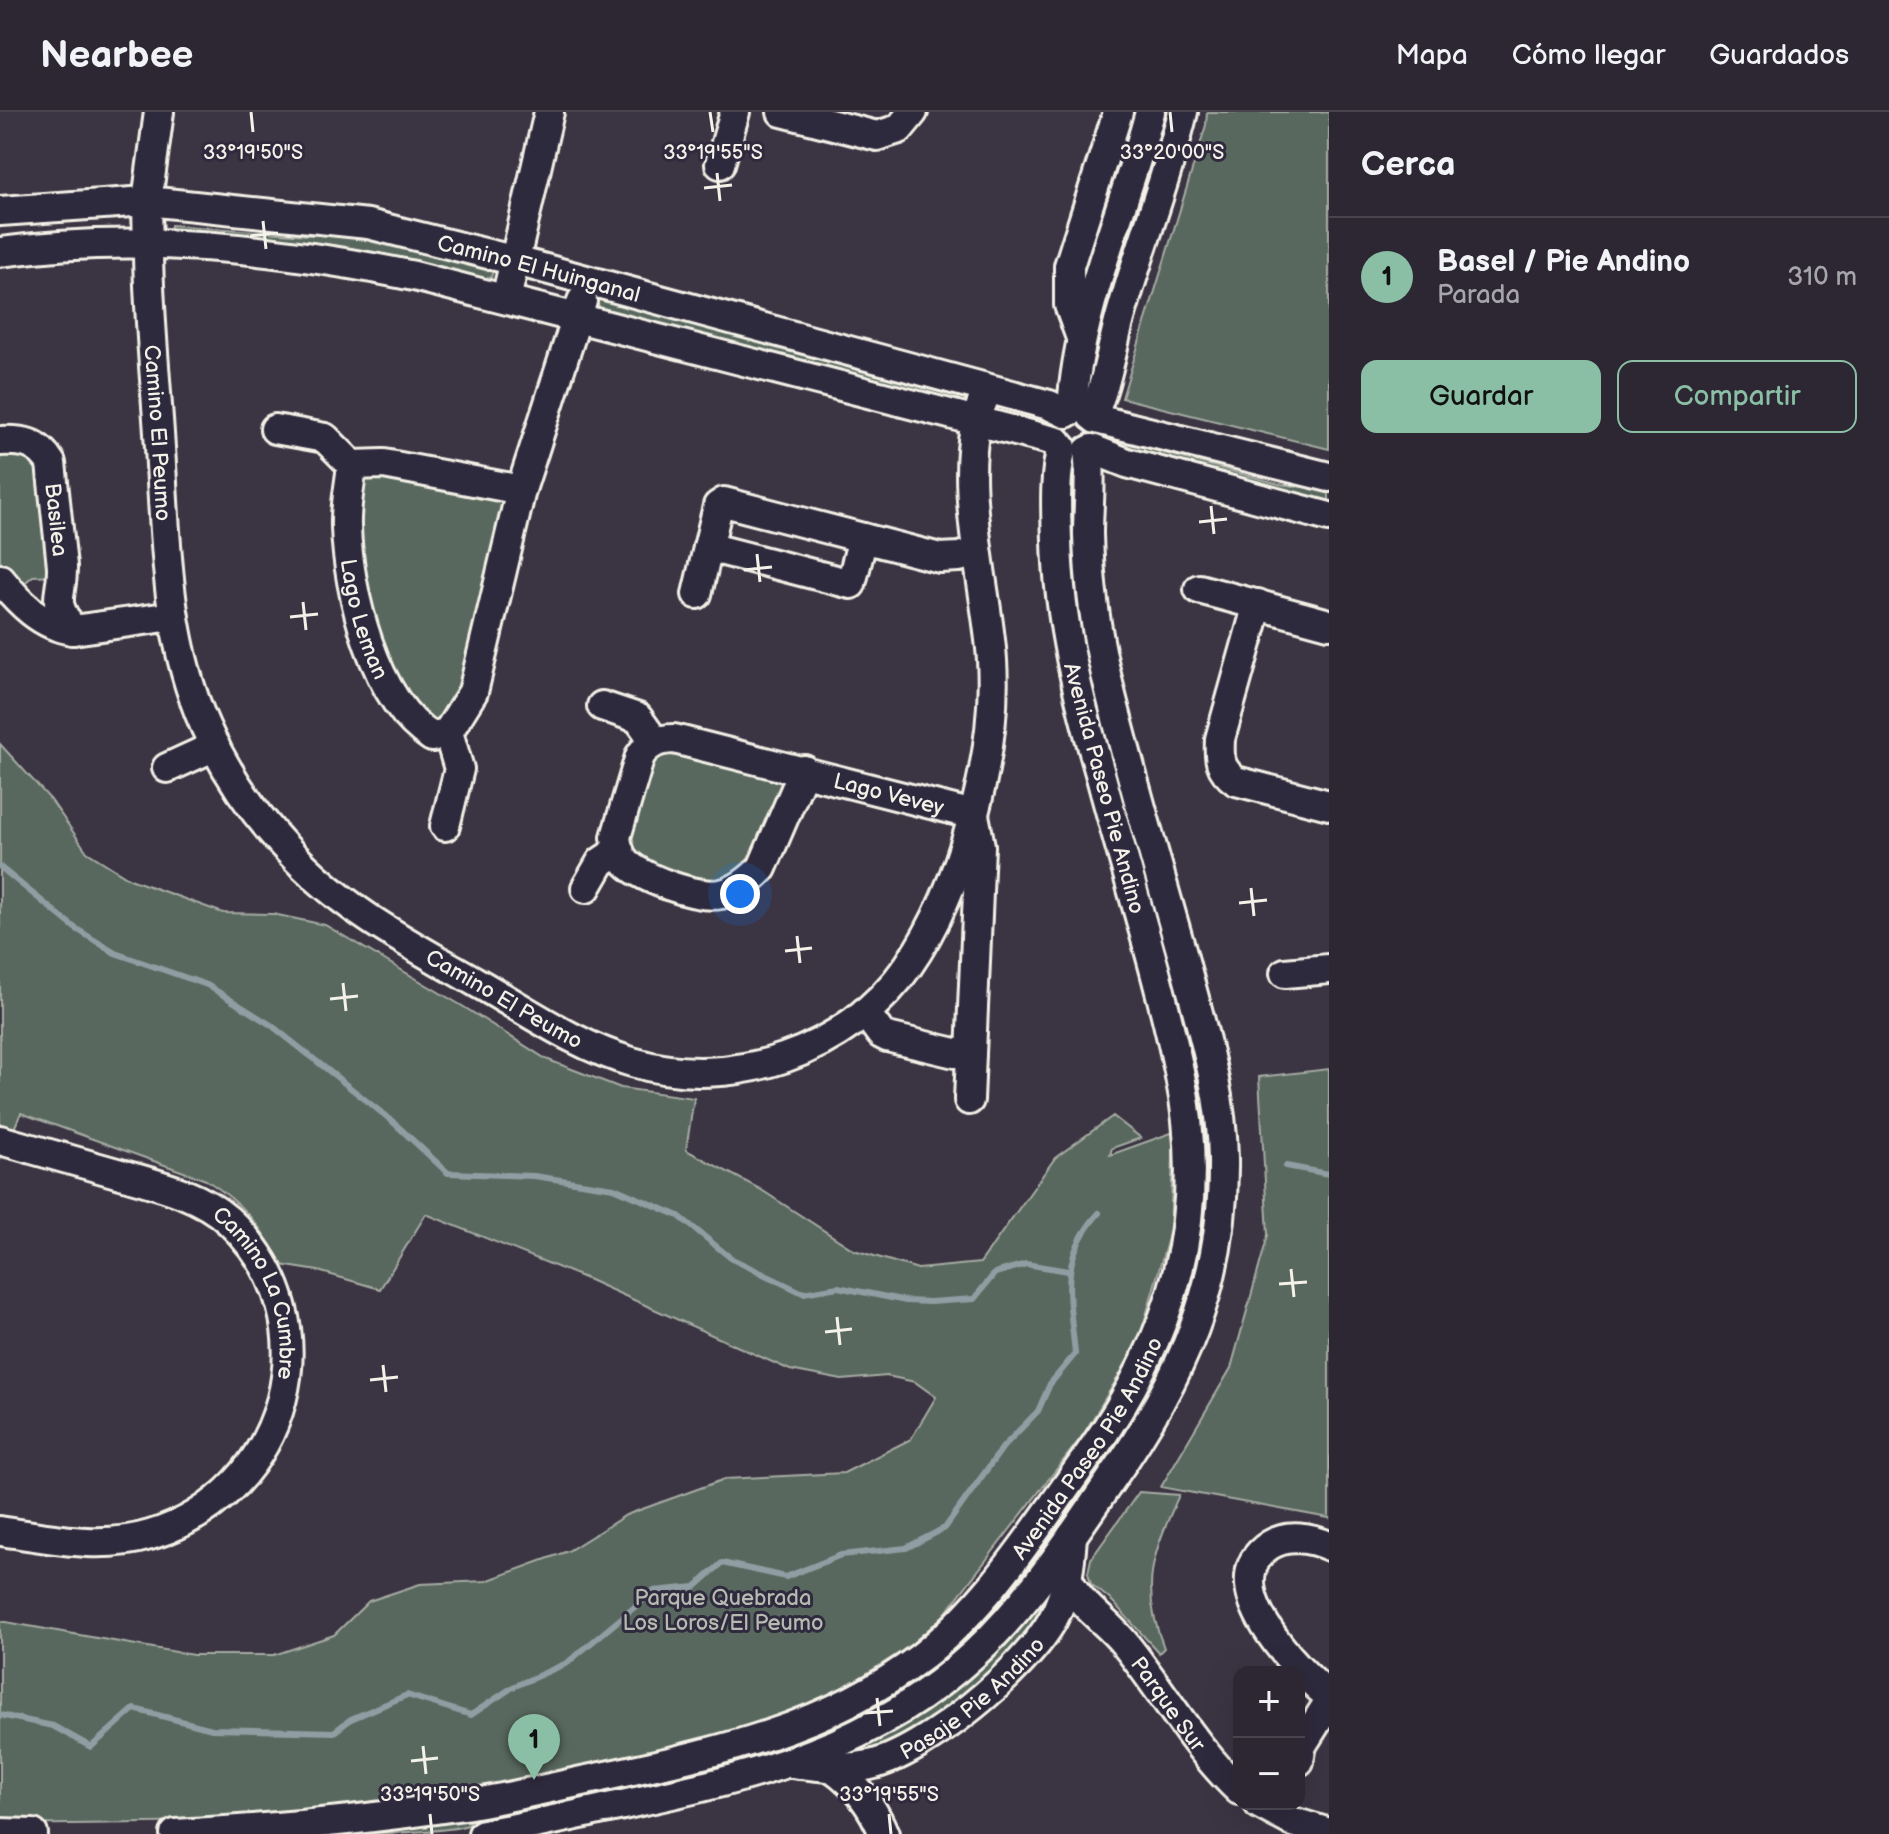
<!DOCTYPE html>
<html lang="es">
<head>
<meta charset="utf-8">
<style>
	body { margin:0; font-family:"Balsamiq Sans",sans-serif; background:#38333e; color:#f1f3f6 }
	.controls { position:absolute; right:24px; bottom:24px; display:grid; overflow:hidden; border-radius:16px; box-shadow:0 8px 32px #0002 }
	.controls button { width:72px; height:72px; display:grid; place-items:center; padding:0; border:0; border-bottom:2px solid #48444d; background:#2c2732; color:#f1f3f6; font:40px sans-serif }
	.you { position:absolute; left:740px; top:782px; width:28px; height:28px; margin:-20px; border:6px solid #fff; border-radius:50%; background:#1a73e8; box-shadow:0 0 0 12px #1a73e833 }
	.badge { display:grid; place-items:center; width:52px; height:52px; border-radius:50%; background:#8abfa5; color:#111; font-size:26px; font-weight:700 }
	.pin { position:absolute; translate:-50% -66px; filter:drop-shadow(0 2px 4px #0008) }
	.pin::after { content:''; position:absolute; top:42px; width:28px; height:24px; background:inherit; clip-path:polygon(0 0,100% 0,50% 100%) }
	.list { margin:0; padding:0; list-style:none }
	h2 { display:flex; justify-content:space-between; align-items:center; height:104px; margin:0; padding:0 32px; font-size:34px }
	h2 small { font-size:26px; font-weight:400; color:#a6a5ac }
	.list li { display:grid; grid-template-columns:52px 1fr auto; gap:24px; align-items:center; box-sizing:border-box; height:120px; padding:0 32px; border-top:2px solid #48444d }
	.list b { display:block; font-size:30px; white-space:nowrap }
	.list p { margin:0; font-size:26px; white-space:nowrap; color:#a6a5ac }
	.list em { font-size:26px; font-style:normal; color:#a6a5ac }
	.actions { display:flex; gap:16px; padding:24px 32px }
	.actions a { flex:1; padding:18px 0; border:2px solid #8abfa5; border-radius:16px; text-align:center; font-size:28px; color:#8abfa5 }
	.actions .main { background:#8abfa5; color:#111 }
	.map { position:relative; flex:none; width:1329px; height:1722px; overflow:hidden }
	header { display:flex; align-items:center; gap:48px; box-sizing:border-box; height:112px; padding:0 40px; background:#2c2732; border-bottom:2px solid #48444d }
	header strong { font-size:38px }
	nav { display:flex; gap:44px; margin-inline-start:auto; font-size:28px }
	main { display:flex }
	aside { flex:1; background:#2c2732 }
	.map>svg:first-child { display:block }
	.green { fill:#59685e; stroke:#a6aca3; stroke-width:2 }
	.lines { fill:none; stroke-linecap:round; stroke-linejoin:round }
	.stream { stroke:#909ea3; stroke-width:6 }
	.minor-casing { stroke:#f4f1e8; stroke-width:34 }
	.minor { stroke:#2f2a3d; stroke-width:28 }
	.ticks { fill:none; stroke:#f4f1e8; stroke-width:3 }
	.labels { text-anchor:middle; stroke-width:6; stroke-linejoin:round; paint-order:stroke }
	.street-label { font-size:22px; fill:#f4f1e8; stroke:#2f2a3d }
	.park-label { font-size:22px; fill:#b6bab1; stroke:#2f2a3d }
	.ticks-label { font-size:20px; text-anchor:middle; fill:#f4f1e8; stroke:#2f2a3d; stroke-width:6; stroke-linejoin:round; paint-order:stroke }
</style>
</head>
<body>
<header>
<strong>Nearbee</strong>
<nav><a>Mapa</a><a>Cómo llegar</a><a>Guardados</a></nav>
</header>
<main>
<div class="map">
<svg width="1329" height="1722" viewBox="0 0 1329 1722">
	<rect width="100%" height="100%" fill="#3b3443"/>
	<filter id="ink" filterUnits="userSpaceOnUse"><feTurbulence type="fractalNoise" baseFrequency=".0125" numOctaves="2"/><feDisplacementMap in="SourceGraphic" scale="16" xChannelSelector="R" yChannelSelector="G"/><feConvolveMatrix kernelMatrix="1 2 1 2 8 2 1 2 1" color-interpolation-filters="sRGB"/></filter>
	<g filter="url(#ink)">
		<!-- green -->
		<path class="green" d="M1207,0H1329V337L1122,286L1206,13Z
			M171,113L308,123H354L417,135L493,158L491,166L485,168C383,135 277,124 170,118Z
			M599,184L960,280L958,287L952,290L915,278L601,197L597,191Z
			M1127,331L1279,372L1329,378V391L1126,337Z
			M0,337L41,348L54,463L33,464L21,474L0,448Z
			M1074,346L1080,352L1078,369L1204,970L1211,1045L1205,1135L1194,1183L1150,1284L1037,1446L1030,1439L1072,1378L1200,1099L1075,519L1067,349Z
			M359,361L512,385L461,607L436,612L408,581L378,534L357,464Z
			M0,632L51,688L87,740L130,767L223,801L273,802L325,813L464,895L546,947L621,976L694,986L686,1038L760,1077L854,1138L918,1157L980,1151L1055,1046L1113,1004L1141,1026L1112,1036L1110,1043L1174,1020L1170,1119L1138,1232L1083,1323L943,1504L909,1535L816,1593L722,1627L444,1684L219,1710L0,1713V1509L193,1543H274L334,1523L369,1489L420,1472L486,1469L568,1439L626,1403L725,1367L844,1361L911,1327L936,1285L915,1270L887,1264L842,1268L790,1258L587,1167L426,1102L380,1177L318,1159L281,1153C264,1116 241,1090 206,1068L21,1001L0,1048Z
			M661,638L789,670L756,749L741,764L709,776L633,746L627,721L648,650Z
			M1329,957V1406L1161,1375L1231,1256L1268,1123L1259,965Z
			M1139,1380L1179,1383C1153,1442 1139,1473 1164,1536L1159,1541L1113,1490L1091,1472L1088,1461L1091,1447Z
			M1023,1450L1032,1455L1013,1487L930,1564L849,1614L773,1646L507,1709L506,1696L808,1620Z
			M1059,1456L1041,1505L1010,1542L970,1579L931,1607L869,1645L837,1643Z
			M469,1706L470,1712C451,1722 334,1722 305,1722Z"/>
		<g class="lines">
			<!-- stream -->
			<path class="stream" d="M0,755L75,816L115,841L207,873L271,913L392,1009L448,1061L534,1064L614,1076L679,1104L732,1147L803,1181L838,1175L906,1189L930,1190L974,1187L995,1161L1026,1152L1068,1159
				M1286,1054L1329,1062
				M0,1603L53,1614L91,1635L134,1597L212,1617L334,1620L351,1607L407,1583L471,1603L513,1575L567,1551L654,1479L695,1475L722,1451L786,1465L841,1443L906,1436L945,1416L1003,1335L1038,1299L1050,1272L1075,1242C1070,1186 1057,1147 1099,1101"/>
			<!-- minor casing -->
			<g class="minor-casing">
				<g id="minor">
					<path id="s1" d="M159,0L147,89L148,142C149,207 156,272 160,336C166,430 166,527 205,614C239,691 297,758 367,805C402,829 440,849 476,870C526,898 576,934 632,950C732,980 848,940 908,854C962,776 998,642 992,548C987,472 950,347 988,278"/>
					<path d="M782,0L877,24L899,17L913,0"/>
					<path d="M720,52L735,0"/>
					<path id="s2" d="M0,99L147,89L368,112L516,149L1049,293L1066,301"/>
					<path d="M0,140C139,121 277,136 414,164L1058,330"/>
					<path d="M506,187L549,0"/>
					<path d="M1081,226L1069,193V154L1118,0"/>
					<path d="M1072,298C1078,195 1124,99 1150,0"/>
					<path d="M1092,304C1108,271 1112,231 1123,196C1142,130 1167,67 1183,0"/>
					<path d="M1096,307L1329,365"/>
					<path d="M275,317L325,326L352,353"/>
					<path id="s3" d="M0,329C23,328 38,330 51,351L62,454C63,487 49,486 73,518"/>
					<path d="M1092,337L1127,351L1329,405"/>
					<path id="s4" d="M521,378L384,352L352,353C350,373 345,394 346,415C348,479 374,589 432,625L448,620L473,580L521,378L582,189"/>
					<path d="M708,435L851,472L863,426"/>
					<path d="M0,467C19,490 41,514 73,518L173,504"/>
					<path d="M1199,477L1329,512"/>
					<path d="M697,482L718,394L724,390L940,446L959,445L977,440"/>
					<path d="M1258,492L1220,627C1219,646 1219,657 1236,669L1329,693"/>
					<path d="M602,594L638,606L655,630"/>
					<path d="M167,656L215,634"/>
					<path id="s5" d="M804,658L762,756C751,767 737,779 721,782C699,787 638,766 624,748C619,742 617,733 616,725L640,644C648,631 660,627 674,627L974,703L980,734L969,988"/>
					<path d="M445,714L459,657L448,620"/>
					<path d="M586,776L601,750L619,738"/>
					<path d="M1285,861L1329,857"/>
					<path d="M865,900L881,922L887,925L955,941H971"/>
					<path id="s6" d="M0,1028C39,1039 78,1050 117,1061C155,1072 198,1081 228,1108C337,1208 288,1382 150,1423C101,1438 50,1426 0,1419"/>
					<path d="M1329,1434C1311,1426 1288,1422 1270,1433C1211,1471 1297,1559 1329,1584"/>
					<path id="s7" d="M1068,1468C1083,1497 1106,1508 1125,1532C1163,1579 1194,1636 1239,1678"/>
					<path d="M1299,1649L1302,1633L1329,1590"/>
					<path id="s8" d="M792,1651C818,1654 844,1659 870,1653C925,1641 1027,1556 1053,1507C1067,1481 1070,1454 1072,1424"/>
					<path d="M833,1656C858,1674 873,1695 884,1722"/>
					<path d="M1259,1692L1293,1710L1329,1721"/>
					<path d="M0,1721L33,1722"/>
					<path id="s9" d="M175,1722C269,1717 364,1708 457,1694C505,1687 553,1675 601,1665C713,1641 828,1617 921,1545C991,1490 1037,1414 1088,1344C1174,1224 1210,1105 1179,959C1158,860 1127,763 1101,665C1079,588 1059,510 1057,429C1056,398 1054,365 1062,335"/>
					<path d="M483,1722C532,1714 579,1702 627,1692C760,1663 871,1637 975,1541C1028,1492 1069,1428 1110,1369C1181,1268 1225,1172 1223,1046C1222,979 1201,914 1184,849C1158,755 1130,662 1107,567C1096,520 1089,469 1088,422C1088,394 1092,367 1088,339"/>
				</g>
			</g>
			<!-- minor -->
			<use href="#minor" class="minor"/>
		</g>
	</g>
	<!-- ticks -->
	<path class="ticks" d="M251,0L253,20M710,0L713,20M1170,0L1172,20M717,61L720,89M704,76L732,73M263,109L266,137M250,124L278,121M1211,394L1214,422M1199,410L1227,407M757,442L760,470M744,458L772,455M303,490L306,518M290,505L318,502M1251,776L1254,804M1239,791L1267,788M797,824L800,851M785,839L812,836M343,871L346,899M330,887L358,884M1291,1157L1294,1185M1279,1172L1307,1170M837,1205L840,1233M825,1220L852,1217M383,1253L386,1280M370,1268L398,1265M877,1586L880,1614M865,1601L893,1599M423,1634L426,1662M411,1649L438,1646M430,1702L432,1722M889,1702L891,1722"/>
	<g class="labels">
		<!-- street labels -->
		<g class="street-label">
			<text dy="8" stroke="none"><textPath href="#s2" startOffset="546">Camino El Huinganal</textPath></text>
			<text dy="8" stroke="none"><textPath href="#s1" startOffset="322">Camino El Peumo</textPath></text>
			<text dy="8" stroke="none"><textPath href="#s3" startOffset="116">Basilea</textPath></text>
			<text dy="8" stroke="none"><textPath href="#s4" startOffset="328">Lago Leman</textPath></text>
			<text transform="translate(1105 676) rotate(75)" y="8">Avenida Paseo Pie Andino</text>
			<text dy="8" stroke="none"><textPath href="#s5" startOffset="632">Lago Vevey</textPath></text>
			<text dy="8" stroke="none"><textPath href="#s1" startOffset="1034">Camino El Peumo</textPath></text>
			<text dy="8" stroke="none"><textPath href="#s6" startOffset="324">Camino La Cumbre</textPath></text>
			<text dy="8" stroke="none"><textPath href="#s9" startOffset="1044">Avenida Paseo Pie Andino</textPath></text>
			<text dy="8" stroke="none"><textPath href="#s8" startOffset="202">Pasaje Pie Andino</textPath></text>
			<text dy="8" stroke="none"><textPath href="#s7" startOffset="160">Parque Sur</textPath></text>
		</g>
		<!-- park labels -->
		<g class="park-label">
			<text x="723" y="1493">Parque Quebrada<tspan x="723" dy="25">Los Loros/El Peumo</tspan></text>
		</g>
	</g>
	<g class="ticks-label">
		<text x="253" y="47">33°19'50"S</text>
		<text x="713" y="47">33°19'55"S</text>
		<text x="1172" y="47">33°20'00"S</text>
		<text x="430" y="1689">33°19'50"S</text>
		<text x="889" y="1689">33°19'55"S</text>
	</g>
</svg>
<div class="controls">
<button>+</button>
<button>−</button>
</div>
<div class="you"></div>
<div class="pin badge" style="left:534px;top:1668px">1</div>
</div>
<aside>
<h2>Cerca<small></small></h2>
<ul class="list">
<li><span class="badge">1</span><div><b>Basel / Pie Andino</b><p>Parada</p></div><em>310 m</em></li>
</ul>
<div class="actions"><a class="main">Guardar</a><a>Compartir</a></div>
</aside>
</main>
</body>
</html>
